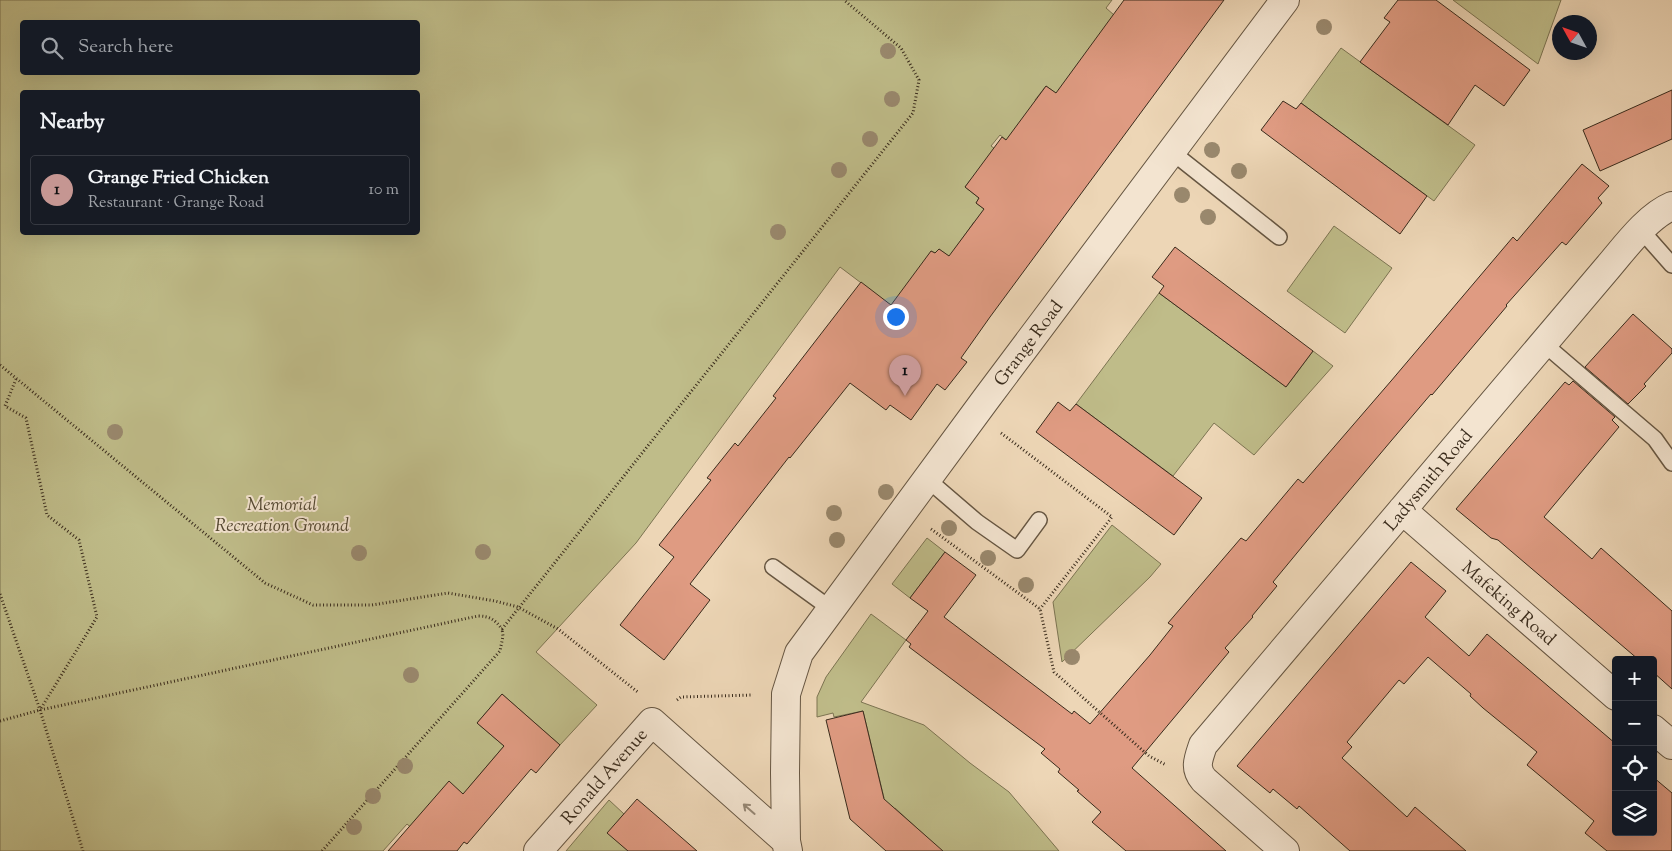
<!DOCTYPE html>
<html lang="en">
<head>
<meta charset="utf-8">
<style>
	body { margin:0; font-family:"Sorts Mill Goudy",serif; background:#20242c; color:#f1f3f6 }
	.controls { position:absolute; right:15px; bottom:15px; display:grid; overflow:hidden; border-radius:5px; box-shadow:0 5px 20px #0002 }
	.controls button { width:45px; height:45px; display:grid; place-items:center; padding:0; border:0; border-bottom:1px solid #363941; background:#171b24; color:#f1f3f6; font:25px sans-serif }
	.compass { position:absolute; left:1552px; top:15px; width:45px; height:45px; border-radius:50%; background:#171b24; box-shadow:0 5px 20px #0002; rotate:310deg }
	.you { position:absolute; left:895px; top:316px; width:18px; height:18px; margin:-12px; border:4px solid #fff; border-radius:50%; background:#1a73e8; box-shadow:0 0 0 8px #1a73e833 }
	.badge { display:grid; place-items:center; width:32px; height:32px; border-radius:50%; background:#c59692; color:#111; font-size:16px; font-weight:700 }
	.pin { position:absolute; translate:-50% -41px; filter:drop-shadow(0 1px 2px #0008) }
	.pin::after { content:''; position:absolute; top:26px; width:18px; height:15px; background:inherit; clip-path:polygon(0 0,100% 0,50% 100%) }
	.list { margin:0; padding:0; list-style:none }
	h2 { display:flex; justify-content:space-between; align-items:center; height:65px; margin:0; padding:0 20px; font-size:21px }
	h2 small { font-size:16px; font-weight:400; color:#9ea1a6 }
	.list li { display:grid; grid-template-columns:32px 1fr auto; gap:15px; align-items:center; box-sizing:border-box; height:70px; margin:0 10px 10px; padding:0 10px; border:1px solid #363941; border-radius:5px }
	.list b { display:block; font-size:19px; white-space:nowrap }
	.list p { margin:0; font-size:16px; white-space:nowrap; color:#9ea1a6 }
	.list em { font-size:16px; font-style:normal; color:#9ea1a6 }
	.icon { flex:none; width:28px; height:28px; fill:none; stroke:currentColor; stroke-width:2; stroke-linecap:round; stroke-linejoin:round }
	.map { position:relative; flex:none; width:1672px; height:851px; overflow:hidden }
	.search { position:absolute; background:#171b24; box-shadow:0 5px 20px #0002; left:20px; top:20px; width:400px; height:55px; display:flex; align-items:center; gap:12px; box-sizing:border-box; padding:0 18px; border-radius:5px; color:#9ea1a6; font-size:19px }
	.panel { position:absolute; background:#171b24; box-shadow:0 5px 20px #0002; left:20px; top:90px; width:400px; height:145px; border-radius:5px }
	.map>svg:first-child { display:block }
	.green { fill:#bfbc89; stroke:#7c7452; fill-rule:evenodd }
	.building { fill:#df9b82; stroke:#392b1c }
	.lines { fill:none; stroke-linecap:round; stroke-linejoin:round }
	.service-casing { stroke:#665642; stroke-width:18 }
	.minor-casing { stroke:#665642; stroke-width:30 }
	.path { stroke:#392b1c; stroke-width:3; stroke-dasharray:1 2.5; stroke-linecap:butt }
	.service { stroke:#f3e4d0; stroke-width:15 }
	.minor { stroke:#f3e4d0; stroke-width:28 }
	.tree { fill:#99886d }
	.oneway { stroke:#968876 }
	.labels { text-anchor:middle; stroke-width:4; stroke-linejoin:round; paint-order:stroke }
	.street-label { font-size:18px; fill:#392b1c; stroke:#f3e4d0 }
	.park-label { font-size:18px; font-style:italic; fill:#544832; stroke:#f3e4d0 }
</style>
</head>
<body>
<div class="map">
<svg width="1672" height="851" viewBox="0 0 1672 851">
	<rect width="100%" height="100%" fill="#edd6b6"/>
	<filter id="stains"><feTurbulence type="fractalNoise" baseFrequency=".004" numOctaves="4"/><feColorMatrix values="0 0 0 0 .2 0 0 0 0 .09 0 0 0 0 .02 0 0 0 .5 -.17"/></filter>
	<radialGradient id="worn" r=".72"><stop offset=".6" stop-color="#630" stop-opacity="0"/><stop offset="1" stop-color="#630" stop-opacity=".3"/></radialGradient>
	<!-- green -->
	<path class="green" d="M0,0H1112L1106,8L1114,15L1085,114L1046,86L1035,100L1046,107L1009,142L1000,135L991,146L1037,180L975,182L971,179L965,187L979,198L976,203L1005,225L995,237L974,222L955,249L969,271L939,249L935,253L931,251L905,316L840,267L636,543L536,652L597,705L560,745L502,694L477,723L504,746L470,786L497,809L488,816L449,782L420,835L407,824L383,851H0ZM22,22H418V72H22ZM22,92H418V232H22Z
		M1453,0H1561L1538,64Z
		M1341,48L1475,145L1434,201L1301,103Z
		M1334,226L1392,268L1345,333L1287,291Z
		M1159,293L1286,387L1313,351L1333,366L1254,455L1214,423L1173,476L1076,404Z
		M1112,525L1161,564L1150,577L1062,662L1053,602Z
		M927,538L945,552L910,598L892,584Z
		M871,614L906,640L861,702L924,725L970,763L1009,792L1059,851H942L895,808L870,836L852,806L884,798L863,711L834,717L833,713L817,717V697L826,677Z
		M609,800L624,814L608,833L628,851H566Z"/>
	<!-- building -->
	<path class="building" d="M1124,0H1224L990,317L961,358L967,362L945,390L937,384L911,420L890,405L886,410L850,383L790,458L789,457L690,584L710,600L664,660L620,625L674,557L659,545L711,480L707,478L735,443L738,446L776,398L773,396L861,282L891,305L931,251L935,253L939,249L949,256L984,209L976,203L979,198L965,187L1002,137L1006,140L1046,86L1056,93Z
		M1398,0H1436L1530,70L1504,106L1475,85L1448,125L1360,62L1390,22L1384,18Z
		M1672,90V139L1600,171L1583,130Z
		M1283,101L1296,109L1301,103L1427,196L1400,234L1261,130Z
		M1582,164L1609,186L1598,198L1602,203L1566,245L1562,242L1506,305L1507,306L1432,395L1431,394L1391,441L1311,536L1273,582L1277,586L1252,616L1253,617L1225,648L1229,652L1132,768L1226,851H1126L1092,822L1101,812L1077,791L1079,790L1058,772L1060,769L1041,753L1045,749L909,647L911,644L906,640L928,611L910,598L945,552L976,575L944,617L1072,714L1074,711L1090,724L1150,655L1173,626L1168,623L1241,538L1246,541L1298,479L1303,483L1391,381L1513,237L1517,241Z
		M1175,247L1313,351L1286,387L1159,293L1164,286L1152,277Z
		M1633,314L1672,349V353L1644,384L1646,386L1628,404L1585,367Z
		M1573,381L1615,417L1612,420L1619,427L1544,517L1592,559L1601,548L1672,611V689L1653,672V660H1639L1498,540L1491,538L1456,509L1565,382L1569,385Z
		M1058,402L1070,411L1076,404L1202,498L1174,535L1036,432Z
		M1411,562L1446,591L1425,617L1469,656L1487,634L1616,744V832H1653V777L1672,793V851H1607L1585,833L1594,821L1527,765L1537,752L1483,708L1470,696L1471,694L1428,657L1404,684L1399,680L1347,742L1352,747L1342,758L1407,817L1415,807L1466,851H1350L1299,806L1297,809L1273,789L1270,793L1237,766Z
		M502,694L560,745L536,773L531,769L467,844L464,842L457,851H388L449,781L463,794L504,746L477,723Z
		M863,711L884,799L943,851H886L850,819L826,720Z
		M637,799L666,824L697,851H628L607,833Z"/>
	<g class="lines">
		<!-- service casing -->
		<g class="service-casing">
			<path id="service" d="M1172,152L1279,237
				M1641,230L1672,265
				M1543,343L1655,439L1672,463
				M927,479L977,522L1017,550L1039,520
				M773,567L831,609"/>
		</g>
		<!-- minor casing -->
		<g class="minor-casing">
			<path id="minor" d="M1402,510L1616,696
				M1653,729L1672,745
				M538,851L652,722L786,841
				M788,851L786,841L785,773L786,694L799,653L986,399L1285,0
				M1285,851L1204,780C1194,768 1198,760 1203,745L1609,266C1626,246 1648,216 1672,206"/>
		</g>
		<!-- path -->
		<path class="path" d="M0,365L265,583L313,605H372L448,593L495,601L518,607L558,629L639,693
			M16,379L5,406L26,418L47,515L79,540L97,617L40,710
			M1001,433L1112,517L1040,609
			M931,529L1040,609L1054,672L1149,756L1166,765
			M0,594L40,710L83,851
			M677,700L681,697L753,695
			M0,721L40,710L478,616C490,616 495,620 502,629L913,113L919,80L901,48L844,0
			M322,851L500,651L503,636L502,629"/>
		<!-- service -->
		<use href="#service" class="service"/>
		<!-- minor -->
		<use href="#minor" class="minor"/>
	</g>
	<!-- trees -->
	<g class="tree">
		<circle cx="1324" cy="27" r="8"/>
		<circle cx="888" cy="51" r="8"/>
		<circle cx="892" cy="99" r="8"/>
		<circle cx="870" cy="139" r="8"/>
		<circle cx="1212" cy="150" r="8"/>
		<circle cx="839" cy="170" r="8"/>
		<circle cx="1239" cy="171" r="8"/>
		<circle cx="1182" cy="195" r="8"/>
		<circle cx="1208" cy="217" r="8"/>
		<circle cx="778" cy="232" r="8"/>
		<circle cx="115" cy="432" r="8"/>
		<circle cx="886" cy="492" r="8"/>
		<circle cx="834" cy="513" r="8"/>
		<circle cx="949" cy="528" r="8"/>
		<circle cx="837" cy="540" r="8"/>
		<circle cx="483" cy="552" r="8"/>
		<circle cx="359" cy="553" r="8"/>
		<circle cx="988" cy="558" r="8"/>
		<circle cx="1026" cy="585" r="8"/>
		<circle cx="1072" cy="657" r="8"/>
		<circle cx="411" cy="675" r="8"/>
		<circle cx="405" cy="766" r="8"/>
		<circle cx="373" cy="796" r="8"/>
		<circle cx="354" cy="827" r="8"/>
	</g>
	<!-- one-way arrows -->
	<defs><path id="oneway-shaft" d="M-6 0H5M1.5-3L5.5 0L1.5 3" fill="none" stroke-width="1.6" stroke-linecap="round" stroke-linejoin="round" transform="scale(1.25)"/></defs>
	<use class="oneway" href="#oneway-shaft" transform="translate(749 809) rotate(-139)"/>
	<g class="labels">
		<!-- street labels -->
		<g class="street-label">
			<text transform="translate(1028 343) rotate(-53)" y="6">Grange Road</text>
			<text transform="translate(1428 480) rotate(-50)" y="6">Ladysmith Road</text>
			<text transform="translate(1509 603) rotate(41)" y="6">Mafeking Road</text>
			<text transform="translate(604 776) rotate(-49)" y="6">Ronald Avenue</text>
		</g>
		<!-- park labels -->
		<g class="park-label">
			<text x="282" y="510">Memorial<tspan x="282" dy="21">Recreation Ground</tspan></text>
		</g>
	</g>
	<rect width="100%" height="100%" filter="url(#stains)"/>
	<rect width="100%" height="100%" fill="url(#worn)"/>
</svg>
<div class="controls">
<button>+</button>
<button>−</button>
<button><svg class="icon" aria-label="locate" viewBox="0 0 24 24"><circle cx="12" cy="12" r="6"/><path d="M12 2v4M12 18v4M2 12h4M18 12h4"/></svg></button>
<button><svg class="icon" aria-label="layers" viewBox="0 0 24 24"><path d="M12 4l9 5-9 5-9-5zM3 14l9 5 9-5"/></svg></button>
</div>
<svg class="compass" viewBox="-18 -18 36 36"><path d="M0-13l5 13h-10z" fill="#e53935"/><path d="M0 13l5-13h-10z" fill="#9ea1a6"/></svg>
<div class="you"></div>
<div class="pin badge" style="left:905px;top:396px">1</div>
<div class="search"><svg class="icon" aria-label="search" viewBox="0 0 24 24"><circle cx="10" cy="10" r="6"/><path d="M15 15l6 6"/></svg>Search here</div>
<section class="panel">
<h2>Nearby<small></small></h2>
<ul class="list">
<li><span class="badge">1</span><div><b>Grange Fried Chicken</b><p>Restaurant · Grange Road</p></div><em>10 m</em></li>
</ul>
</section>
</div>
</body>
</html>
